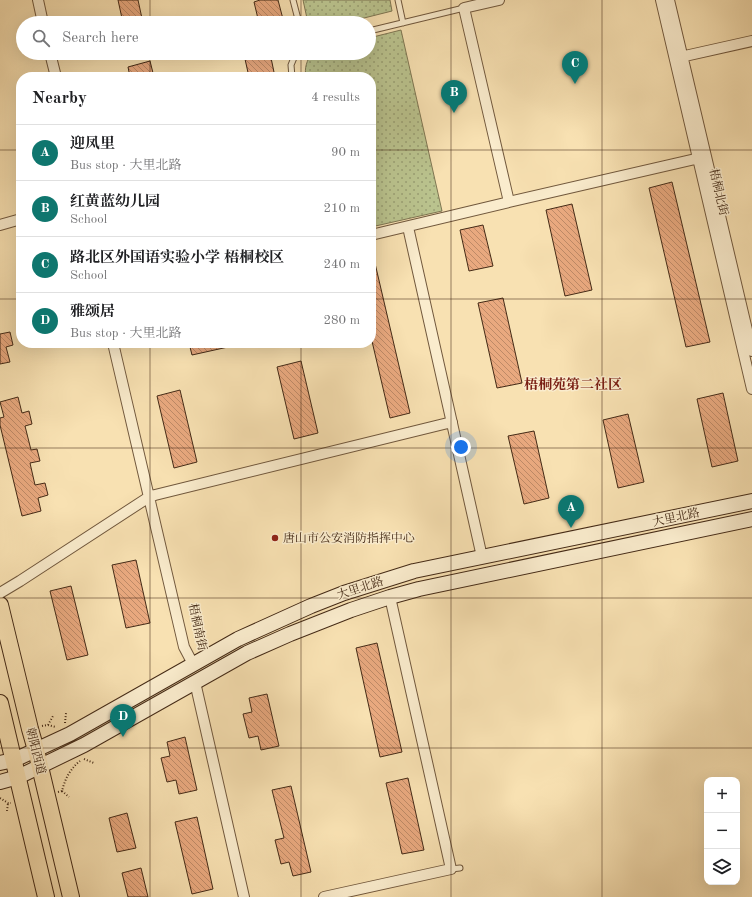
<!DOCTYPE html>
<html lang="en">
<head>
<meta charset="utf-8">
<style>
	body { margin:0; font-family:"Old Standard TT","Noto Serif SC",serif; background:#f6f6f6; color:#202124 }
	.controls { position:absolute; right:12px; bottom:12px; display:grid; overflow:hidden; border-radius:8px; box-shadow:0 4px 16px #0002 }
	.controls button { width:36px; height:36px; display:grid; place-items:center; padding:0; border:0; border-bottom:1px solid #e0e0e0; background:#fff; color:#202124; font:20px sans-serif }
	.you { position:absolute; left:461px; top:447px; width:14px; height:14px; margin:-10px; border:3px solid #fff; border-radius:50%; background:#1a73e8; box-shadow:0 0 0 6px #1a73e833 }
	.badge { display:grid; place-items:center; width:26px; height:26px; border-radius:50%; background:#0f766e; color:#fff; font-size:13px; font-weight:700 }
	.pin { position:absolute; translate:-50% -33px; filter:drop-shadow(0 1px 2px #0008) }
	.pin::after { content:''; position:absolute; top:21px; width:14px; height:12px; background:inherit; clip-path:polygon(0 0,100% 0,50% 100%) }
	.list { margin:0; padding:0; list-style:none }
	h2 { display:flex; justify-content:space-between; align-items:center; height:52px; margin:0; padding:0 16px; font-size:17px }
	h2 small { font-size:13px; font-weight:400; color:#757577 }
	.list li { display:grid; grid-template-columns:26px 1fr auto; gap:12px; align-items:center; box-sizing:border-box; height:56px; padding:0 16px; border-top:1px solid #e0e0e0 }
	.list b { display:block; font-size:15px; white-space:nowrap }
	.list p { margin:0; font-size:13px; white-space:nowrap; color:#757577 }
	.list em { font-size:13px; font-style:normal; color:#757577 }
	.icon { flex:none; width:22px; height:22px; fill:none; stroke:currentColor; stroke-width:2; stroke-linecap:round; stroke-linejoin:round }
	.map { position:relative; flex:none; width:752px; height:897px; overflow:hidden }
	.search { position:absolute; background:#fff; box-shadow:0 4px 16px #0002; left:16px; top:16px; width:360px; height:44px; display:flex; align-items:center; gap:10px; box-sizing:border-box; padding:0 14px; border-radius:22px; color:#757577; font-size:15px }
	.panel { position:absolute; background:#fff; box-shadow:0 4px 16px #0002; left:16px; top:72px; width:360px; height:276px; border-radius:16px }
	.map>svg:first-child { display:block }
	.grass { fill:url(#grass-dots); stroke:#7f7652 }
	.building { fill:url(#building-back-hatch); stroke:#442a16 }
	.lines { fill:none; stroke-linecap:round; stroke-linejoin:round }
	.service-casing { stroke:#71583d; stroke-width:7 }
	.minor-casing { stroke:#71583d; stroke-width:12 }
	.secondary-casing { stroke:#442a16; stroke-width:16 }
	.primary-casing { stroke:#442a16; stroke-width:18 }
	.path { stroke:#442a16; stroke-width:2; stroke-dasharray:1 2; stroke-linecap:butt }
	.service { stroke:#faeccd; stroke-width:5 }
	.minor { stroke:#faeccd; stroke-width:10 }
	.secondary { stroke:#faeccd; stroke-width:14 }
	.primary { stroke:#f8e1b2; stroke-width:16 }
	.grid { fill:none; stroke:#442a16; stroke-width:1; stroke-opacity:0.55 }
	.poi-dot { fill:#8f2418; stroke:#faeccd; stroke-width:1.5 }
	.labels { text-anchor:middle; stroke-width:3; stroke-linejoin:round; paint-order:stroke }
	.street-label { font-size:12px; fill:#442a16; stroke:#faeccd }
	.poi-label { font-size:12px; fill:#442a16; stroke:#faeccd; text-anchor:start }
	.quarter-label { font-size:14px; font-weight:bold; fill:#7a1f14; stroke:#faeccd }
</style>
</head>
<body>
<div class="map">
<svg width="752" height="897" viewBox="0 0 752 897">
	<defs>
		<pattern id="grass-dots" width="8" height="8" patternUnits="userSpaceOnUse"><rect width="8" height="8" fill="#bac38e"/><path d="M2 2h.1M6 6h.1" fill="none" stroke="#999f73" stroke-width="1.8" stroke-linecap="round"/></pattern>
		<pattern id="building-back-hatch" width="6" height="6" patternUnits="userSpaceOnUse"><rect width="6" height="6" fill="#e9a97f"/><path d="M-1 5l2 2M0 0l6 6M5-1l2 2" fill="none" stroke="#be8a67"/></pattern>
	</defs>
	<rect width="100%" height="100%" fill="#f8e1b2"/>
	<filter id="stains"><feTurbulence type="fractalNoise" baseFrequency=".005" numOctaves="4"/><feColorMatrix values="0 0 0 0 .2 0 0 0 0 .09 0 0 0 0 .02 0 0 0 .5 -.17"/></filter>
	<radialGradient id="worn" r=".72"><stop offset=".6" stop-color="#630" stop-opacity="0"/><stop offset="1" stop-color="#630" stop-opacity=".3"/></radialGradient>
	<!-- grass -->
	<path class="grass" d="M303,0H390L392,11L344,23H308Z
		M401,30L442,211L371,227V77H306C304,68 307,60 312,53H369V38Z"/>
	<!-- building -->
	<path class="building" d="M118,0H138L143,23H123Z
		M260,0H278L284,23H259L254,2Z
		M270,53L275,77H249L245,59Z
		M150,61L154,77H130L128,67Z
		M672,182L710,342L686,347L649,188Z
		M572,204L592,290L565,296L546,210Z
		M483,225L493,266L469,271L460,230Z
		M371,259H374L410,413L390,418L371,337Z
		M503,298L522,383L497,388L478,303Z
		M10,332L13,345L6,347L10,362L0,364V334Z
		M189,343H228V347L192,355Z
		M301,361L318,433L294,439L277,367Z
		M180,390L197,462L174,468L157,396Z
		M723,393L738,461L712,467L697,399Z
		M18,397L22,413L29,411L32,424L25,426L31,450L37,449L40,461L30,463L35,485L45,483L48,495L38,498L41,511L22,516L0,425V418L4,417L0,402Z
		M628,414L644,482L618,488L603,420Z
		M534,431L549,498L524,504L508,436Z
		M136,560L150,623L126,628L112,565Z
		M71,586L88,655L67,660L50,591Z
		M377,643L402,752L380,757L356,648Z
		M267,694L279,746L261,750L258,736L249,738L243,714L252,712L249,698Z
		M185,737L197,790L179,794L176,780L167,782L161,758L170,756L167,742Z
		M408,778L424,850L402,854L386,783Z
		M291,786L311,872L293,876L289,862L281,864L275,840L284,838L272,790Z
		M127,813L136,848L117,852L109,818Z
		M197,817L213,889L192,894L175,822Z
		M141,868L148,897H128L122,873Z"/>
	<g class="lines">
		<!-- service casing -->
		<g class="service-casing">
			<path id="service" d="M293,0L299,23
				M398,0L403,23
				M369,31L464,8
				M292,77L291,65L296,53
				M451,869L460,868"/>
		</g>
		<!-- minor casing -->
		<g class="minor-casing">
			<path id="minor" d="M38,0L43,23
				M499,0L464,8L509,202
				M661,0L752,389
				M669,0L752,351
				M50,53L56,77
				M676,58L752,41
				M0,225L21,219
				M408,227L482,557
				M371,235L509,202L704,157
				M113,343L184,647L193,664
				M0,593L20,581L149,497L155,495L452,422
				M195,682L244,897
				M324,897L451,869L390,597"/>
		</g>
		<!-- secondary casing -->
		<g class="secondary-casing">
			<path id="secondary" d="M0,763L14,760L70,734L238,639L311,606L344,593L414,571L752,501
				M0,782L18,777L84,745L247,653L290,634L351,610L390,597L419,589L752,519"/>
		</g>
		<!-- primary casing -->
		<g class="primary-casing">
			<path id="primary" d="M0,605L30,729L36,750L71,897
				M0,703L46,897"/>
		</g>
		<!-- path -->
		<path class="path" d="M65,723L66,713
			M48,725L53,716
			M42,726L48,725L56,727
			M84,759L94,763
			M62,791L69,797
			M58,792L62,791C65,779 70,769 80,761
			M0,798L8,803H11
			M7,811L8,803"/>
		<!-- service -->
		<use href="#service" class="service"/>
		<!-- minor -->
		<use href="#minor" class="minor"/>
		<!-- secondary -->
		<use href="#secondary" class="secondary"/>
		<!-- primary -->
		<use href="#primary" class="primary"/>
	</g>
	<!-- grid -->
	<path class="grid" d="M150,0V23M301,0V23M451,0V897M602,0V897M150,53V77M301,53V77M0,150H21M371,150H752M0,299H21M371,299H752M150,343V897M301,343V897M0,448H752M0,598H752M0,748H752"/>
	<!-- markers -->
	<circle class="poi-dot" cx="275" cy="538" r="4"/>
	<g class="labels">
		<!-- street labels -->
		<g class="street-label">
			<text transform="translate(719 192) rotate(77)" y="4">梧桐北街</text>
			<text transform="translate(676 517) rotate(-12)" y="4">大里北路</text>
			<text transform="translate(360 588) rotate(-18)" y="4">大里北路</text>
			<text transform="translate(198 627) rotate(78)" y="4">梧桐南街</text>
			<text transform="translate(36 751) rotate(76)" y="4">朝阳西道</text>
		</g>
		<!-- poi labels -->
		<g class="poi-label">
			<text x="283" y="542">唐山市公安消防指挥中心</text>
		</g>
		<!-- quarter labels -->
		<g class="quarter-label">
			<text x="573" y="389">梧桐苑第二社区</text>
		</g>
	</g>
	<rect width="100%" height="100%" filter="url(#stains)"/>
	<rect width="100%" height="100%" fill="url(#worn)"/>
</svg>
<div class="controls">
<button>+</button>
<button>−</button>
<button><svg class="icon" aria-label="layers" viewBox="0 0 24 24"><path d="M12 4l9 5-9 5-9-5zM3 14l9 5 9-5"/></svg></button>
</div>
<div class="you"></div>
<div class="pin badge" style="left:571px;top:528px">A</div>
<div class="pin badge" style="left:454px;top:113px">B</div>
<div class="pin badge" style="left:575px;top:84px">C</div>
<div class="pin badge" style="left:123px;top:737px">D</div>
<div class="search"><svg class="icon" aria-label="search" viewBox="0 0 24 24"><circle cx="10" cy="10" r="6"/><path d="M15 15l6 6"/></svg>Search here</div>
<section class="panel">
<h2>Nearby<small>4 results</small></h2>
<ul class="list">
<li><span class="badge">A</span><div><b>迎凤里</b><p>Bus stop · 大里北路</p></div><em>90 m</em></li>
<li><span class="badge">B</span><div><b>红黄蓝幼儿园</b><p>School</p></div><em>210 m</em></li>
<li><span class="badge">C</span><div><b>路北区外国语实验小学 梧桐校区</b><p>School</p></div><em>240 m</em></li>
<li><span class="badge">D</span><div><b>雅颂居</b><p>Bus stop · 大里北路</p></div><em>280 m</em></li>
</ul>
</section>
</div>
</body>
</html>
